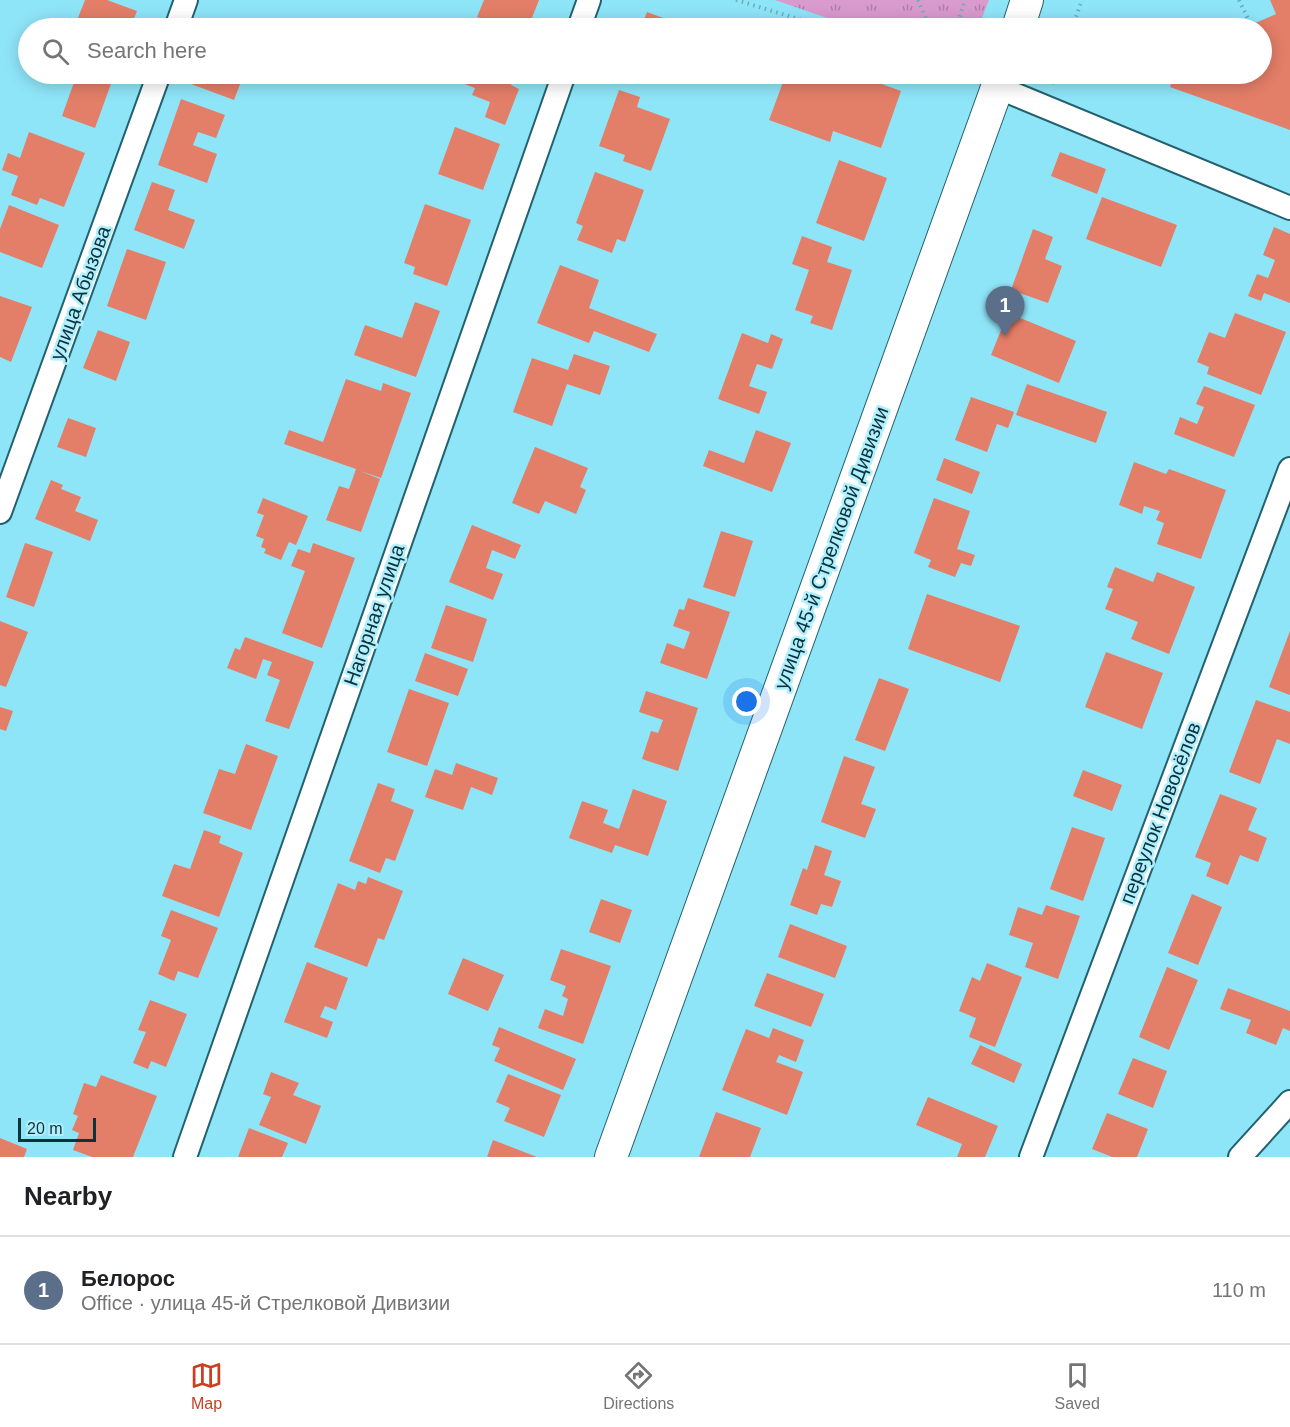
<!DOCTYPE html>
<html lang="en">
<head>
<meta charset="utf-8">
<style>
	body { margin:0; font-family:Helvetica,sans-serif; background:#f2f2f2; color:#202124 }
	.scale { position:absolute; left:18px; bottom:15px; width:78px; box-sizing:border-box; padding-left:6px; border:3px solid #0c323a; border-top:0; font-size:16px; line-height:21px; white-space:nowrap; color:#0c323a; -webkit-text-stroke:4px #b0effd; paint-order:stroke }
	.you { position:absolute; left:747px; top:702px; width:21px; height:21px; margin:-15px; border:4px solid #fff; border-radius:50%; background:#1a73e8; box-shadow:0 0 0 9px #1a73e833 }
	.badge { display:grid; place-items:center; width:39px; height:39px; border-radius:50%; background:#c93f21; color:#fff; font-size:20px; font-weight:700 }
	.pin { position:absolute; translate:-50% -50px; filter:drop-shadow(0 2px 3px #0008) }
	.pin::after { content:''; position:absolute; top:32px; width:21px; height:18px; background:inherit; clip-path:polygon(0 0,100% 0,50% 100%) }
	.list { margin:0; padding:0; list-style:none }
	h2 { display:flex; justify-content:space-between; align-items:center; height:78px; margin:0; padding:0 24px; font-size:26px }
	h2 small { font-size:20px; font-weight:400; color:#757577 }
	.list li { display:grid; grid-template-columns:39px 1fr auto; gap:18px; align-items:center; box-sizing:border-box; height:108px; padding:0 24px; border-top:2px solid #e0e0e0 }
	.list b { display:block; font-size:22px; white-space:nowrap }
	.list p { margin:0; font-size:20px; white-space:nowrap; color:#757577 }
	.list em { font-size:20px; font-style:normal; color:#757577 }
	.icon { flex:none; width:33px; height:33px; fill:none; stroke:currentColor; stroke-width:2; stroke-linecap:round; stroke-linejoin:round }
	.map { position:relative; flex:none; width:1290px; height:1157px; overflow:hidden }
	.search { position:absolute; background:#fff; box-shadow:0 3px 15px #0003; left:18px; right:18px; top:18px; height:66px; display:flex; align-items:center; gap:15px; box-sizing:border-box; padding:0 21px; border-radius:33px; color:#757577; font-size:22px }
	.sheet { height:186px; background:#fff }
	nav { display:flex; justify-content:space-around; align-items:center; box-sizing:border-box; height:84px; border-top:2px solid #e0e0e0; background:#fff; font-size:16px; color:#757577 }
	nav a { display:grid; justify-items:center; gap:3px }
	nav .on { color:#c93f21 }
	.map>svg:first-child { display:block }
	.park { fill:url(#park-tufts) }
	.building { fill:#e37e68 }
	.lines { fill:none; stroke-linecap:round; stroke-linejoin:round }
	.street-casing { stroke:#23616e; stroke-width:26 }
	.secondary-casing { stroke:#23616e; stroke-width:34 }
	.path { stroke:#67aebd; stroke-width:4; stroke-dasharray:1.5 4.5; stroke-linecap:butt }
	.street { stroke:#fff; stroke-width:22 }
	.secondary { stroke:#fff; stroke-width:32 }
	.labels { text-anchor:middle; stroke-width:5; stroke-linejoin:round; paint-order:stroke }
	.street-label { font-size:20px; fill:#0c323a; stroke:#b0effd }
</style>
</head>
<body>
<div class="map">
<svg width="1290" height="1157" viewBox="0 0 1290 1157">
	<defs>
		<pattern id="park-tufts" width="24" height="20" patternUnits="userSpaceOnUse" patternTransform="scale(1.5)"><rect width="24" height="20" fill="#d99acd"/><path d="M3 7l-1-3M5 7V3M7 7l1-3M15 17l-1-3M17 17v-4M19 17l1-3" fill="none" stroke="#ae7ea7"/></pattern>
	</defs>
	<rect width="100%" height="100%" fill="#8fe5f8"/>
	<!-- park -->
	<path class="park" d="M775,0H989L978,28H856Z"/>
	<!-- building -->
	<path class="building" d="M85,0H107L137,11L130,28H74Z
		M484,0H539L528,28H507L477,17Z
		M1270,0H1290V130L1170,87L1175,74H1262V28H1244L1276,14Z
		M647,12L690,28H641Z
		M1210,20L1215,28H1193Z
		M737,21L758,28H735Z
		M77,74H91L112,81L95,128L62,116Z
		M186,74H244L234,100L183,81Z
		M465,74H516L511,85L519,89L505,125L485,117L490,102L472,95L475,88L462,83Z
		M634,74H664L660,84Z
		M786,74H858L857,75L901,91L881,148L833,131L830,142L769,120Z
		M619,90L640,97L637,107L670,119L651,171L623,161L625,155L599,146Z
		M181,99L225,115L216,138L198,132L193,145L217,154L207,183L158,165Z
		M455,127L500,144L483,190L438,174Z
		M29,132L85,153L64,207L40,198L37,205L11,195L18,176L2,170L8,153L20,158Z
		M1060,152L1106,169L1097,194L1051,176Z
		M839,160L887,178L864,241L816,223Z
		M595,172L644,190L625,242L617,239L612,253L577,240L583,226L576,223Z
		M152,182L175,190L168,210L195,220L184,249L134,230Z
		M1102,197L1177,225L1161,267L1086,239Z
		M425,204L471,220L447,286L413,274L415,267L404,263Z
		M9,205L59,225L42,268L0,252V229Z
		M1274,227L1290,234V303L1264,293L1261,301L1248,296L1257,274L1268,278L1275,260L1263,255Z
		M1033,229L1053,237L1045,259L1062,266L1048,303L1011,290Z
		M802,236L832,247L827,262L852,270L832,330L810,323L813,316L795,310L809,270L792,264Z
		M127,249L166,262L146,320L107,306Z
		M560,265L599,280L589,308L657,334L649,352L594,331L589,343L537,323Z
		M0,296L32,307L11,362L0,357Z
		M415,302L440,311L416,377L354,355L365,325L402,338Z
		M1008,313L1076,341L1059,383L991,355Z
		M1235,313L1286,332L1261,395L1207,374L1209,367L1197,362L1209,332L1225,338Z
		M98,330L130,342L116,381L83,368Z
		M742,333L768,343L771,334L783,339L772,369L757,364L749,386L767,392L759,414L718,399Z
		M574,354L610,366L600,395L567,384L552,426L513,412L532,358L568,370Z
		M346,379L381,391L383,383L411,393L381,478L360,471L380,479L361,532L326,520L339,486L349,489L356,469L284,444L289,430L323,442Z
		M1027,384L1107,412L1096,443L1016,415Z
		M1204,386L1255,405L1234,457L1174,434L1180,417L1197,424L1204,407L1196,404Z
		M971,397L1014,412L1008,428L997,424L987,452L955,440Z
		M68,418L96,428L86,457L57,447Z
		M756,430L791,443L772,492L703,466L709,450L744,463Z
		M535,447L588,468L580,487L586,490L576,514L545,501L539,514L512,503Z
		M944,458L980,472L972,494L936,480Z
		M1134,462L1166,474L1169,469L1226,490L1201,559L1157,544L1164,523L1156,520L1160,511L1144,506L1142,514L1119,505Z
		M51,480L63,485L61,489L81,497L75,511L98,520L90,541L35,519Z
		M263,498L308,516L296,545L289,542L281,560L264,553L266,549L261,547L264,539L256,536L264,515L257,513Z
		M934,498L970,511L957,549L975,555L971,566L961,563L955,577L928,567L931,560L914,553Z
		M472,525L521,545L515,559L492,550L486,568L503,574L493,600L449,582Z
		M721,531L753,541L735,597L703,587Z
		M25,543L53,552L34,607L6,597Z
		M313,543L355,558L322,648L282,633L305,571L291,566L298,549L310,553Z
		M1115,567L1153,582L1157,572L1195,587L1169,654L1131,639L1138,622L1105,609L1113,589L1107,587Z
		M927,594L1020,626L1000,682L908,649Z
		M688,598L730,612L707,679L660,663L667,643L684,649L690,632L673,626L679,609L684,610Z
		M446,605L487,619L473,662L431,648Z
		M0,621L28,632L6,687L0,685Z
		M1290,631V695L1269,687Z
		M245,637L314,662L289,729L265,721L280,680L267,675L272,662L263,659L256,679L227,668L235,648L240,650Z
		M1106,652L1163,673L1142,729L1085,707Z
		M425,653L468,669L458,696L415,681Z
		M879,678L909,689L885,751L855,740Z
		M409,689L449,703L427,766L387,752Z
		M646,691L698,708L678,771L642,759L651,731L658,733L663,720L639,712Z
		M1256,700L1290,712V744L1277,739L1260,784L1229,772Z
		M0,707L13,711L6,731L0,729Z
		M246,744L278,756L251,830L203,813L219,769L235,774Z
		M844,756L875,767L861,804L876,809L865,838L821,822Z
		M456,763L498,778L492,795L471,787L463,810L425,797L435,769L452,775Z
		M1083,770L1122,785L1112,811L1073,796Z
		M378,783L395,789L391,801L414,810L395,861L386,858L380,873L349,861Z
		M633,789L667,801L648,856L615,845L612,853L569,838L582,801L608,810L603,823L619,829Z
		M1220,794L1257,808L1248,830L1267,838L1258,862L1240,855L1228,885L1206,876L1211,863L1195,857Z
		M1072,827L1105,838L1083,901L1050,889Z
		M204,830L221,836L219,843L243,853L219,917L162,896L174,864L190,869Z
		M815,845L832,851L824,875L841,881L832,907L821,904L817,915L790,905L803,868L807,870Z
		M368,877L403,891L384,940L378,938L367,967L314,947L338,883L355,890L358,881L366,884Z
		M1192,894L1222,907L1198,965L1168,953Z
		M601,899L632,910L620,943L589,932Z
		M1046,905L1080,916L1058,979L1025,967L1033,943L1009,935L1018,907L1042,915Z
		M171,910L218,928L198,978L178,971L174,981L158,974L171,940L161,936Z
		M790,924L847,946L835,978L778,957Z
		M561,949L611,966L583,1044L538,1028L545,1009L563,1016L568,999L562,996L566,986L550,980Z
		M463,958L504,975L488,1011L448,994Z
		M307,962L348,978L336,1010L325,1006L320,1017L333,1022L327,1038L284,1022Z
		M987,963L1022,977L995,1047L969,1037L976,1018L959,1011L972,977L980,981Z
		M1167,967L1198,980L1169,1050L1139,1037Z
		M767,973L824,994L811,1027L754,1006Z
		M1228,988L1290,1011V1031L1283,1028L1276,1045L1246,1033L1251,1020L1220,1009Z
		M150,1000L187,1014L166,1067L151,1061L148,1069L133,1063L146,1032L138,1030Z
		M499,1027L576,1059L563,1090L494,1061L500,1048L492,1045Z
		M773,1028L804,1040L796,1062L779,1055L776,1062L803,1072L787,1115L722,1090L746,1029L769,1038Z
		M980,1045L1022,1064L1014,1083L971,1064Z
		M1133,1058L1167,1071L1153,1108L1118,1094Z
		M271,1072L299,1083L293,1095L321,1106L306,1144L259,1125L271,1097L263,1094Z
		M508,1074L561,1095L544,1137L504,1121L510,1108L496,1102Z
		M101,1075L157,1096L133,1157H92L73,1150L79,1133L72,1130L78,1116L73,1114L84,1083L96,1087Z
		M928,1097L998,1126L985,1157H957L962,1144L916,1125Z
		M716,1112L761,1128L750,1157H699Z
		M1107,1113L1148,1129L1137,1157H1112L1092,1149Z
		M249,1128L288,1143L282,1157H238Z
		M0,1138L27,1149L24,1157H0Z
		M493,1140L537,1157H487Z"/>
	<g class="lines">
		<!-- street casing -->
		<g class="street-casing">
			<path id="street" d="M176,28L186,0
				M579,28L589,0
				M997,87L1290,208
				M0,512L159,74
				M185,1157L564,74
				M1031,1157L1290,469
				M1240,1157L1290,1102"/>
		</g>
		<!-- secondary casing -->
		<g class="secondary-casing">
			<path id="secondary" d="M1018,28L1027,0
				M611,1157L1002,74"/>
		</g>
		<!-- path -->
		<path class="path" d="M736,0L828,28
			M918,0L930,28
			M1239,0L1251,25
			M956,28L965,0
			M1072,28L1082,0
			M1052,84L1056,74"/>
		<!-- street -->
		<use href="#street" class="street"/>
		<!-- secondary -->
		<use href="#secondary" class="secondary"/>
	</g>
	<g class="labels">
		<!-- street labels -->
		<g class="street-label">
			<text transform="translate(80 293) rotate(-70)" y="7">улица Абызова</text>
			<text transform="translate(831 548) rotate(-70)" y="7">улица 45-й Стрелковой Дивизии</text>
			<text transform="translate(374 615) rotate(-71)" y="7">Нагорная улица</text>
			<text transform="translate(1160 813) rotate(-69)" y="7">переулок Новосёлов</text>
		</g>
	</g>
</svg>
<div class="scale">20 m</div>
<div class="you"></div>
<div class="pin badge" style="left:1005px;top:336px;background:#5c6f8a">1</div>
<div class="search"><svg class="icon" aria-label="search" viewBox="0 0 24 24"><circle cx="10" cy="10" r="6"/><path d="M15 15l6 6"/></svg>Search here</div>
</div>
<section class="sheet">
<h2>Nearby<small></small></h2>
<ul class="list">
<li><span class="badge" style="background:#5c6f8a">1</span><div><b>Белорос</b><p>Office · улица 45-й Стрелковой Дивизии</p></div><em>110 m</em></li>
</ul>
</section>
<nav>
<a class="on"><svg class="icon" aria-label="map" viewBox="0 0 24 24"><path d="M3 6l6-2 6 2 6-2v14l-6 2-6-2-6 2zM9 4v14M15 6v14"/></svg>Map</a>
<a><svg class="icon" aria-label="directions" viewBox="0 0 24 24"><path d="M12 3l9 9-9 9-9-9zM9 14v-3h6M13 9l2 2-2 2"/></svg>Directions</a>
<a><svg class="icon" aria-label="saved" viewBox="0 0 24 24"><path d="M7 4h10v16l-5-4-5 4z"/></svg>Saved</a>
</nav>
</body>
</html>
